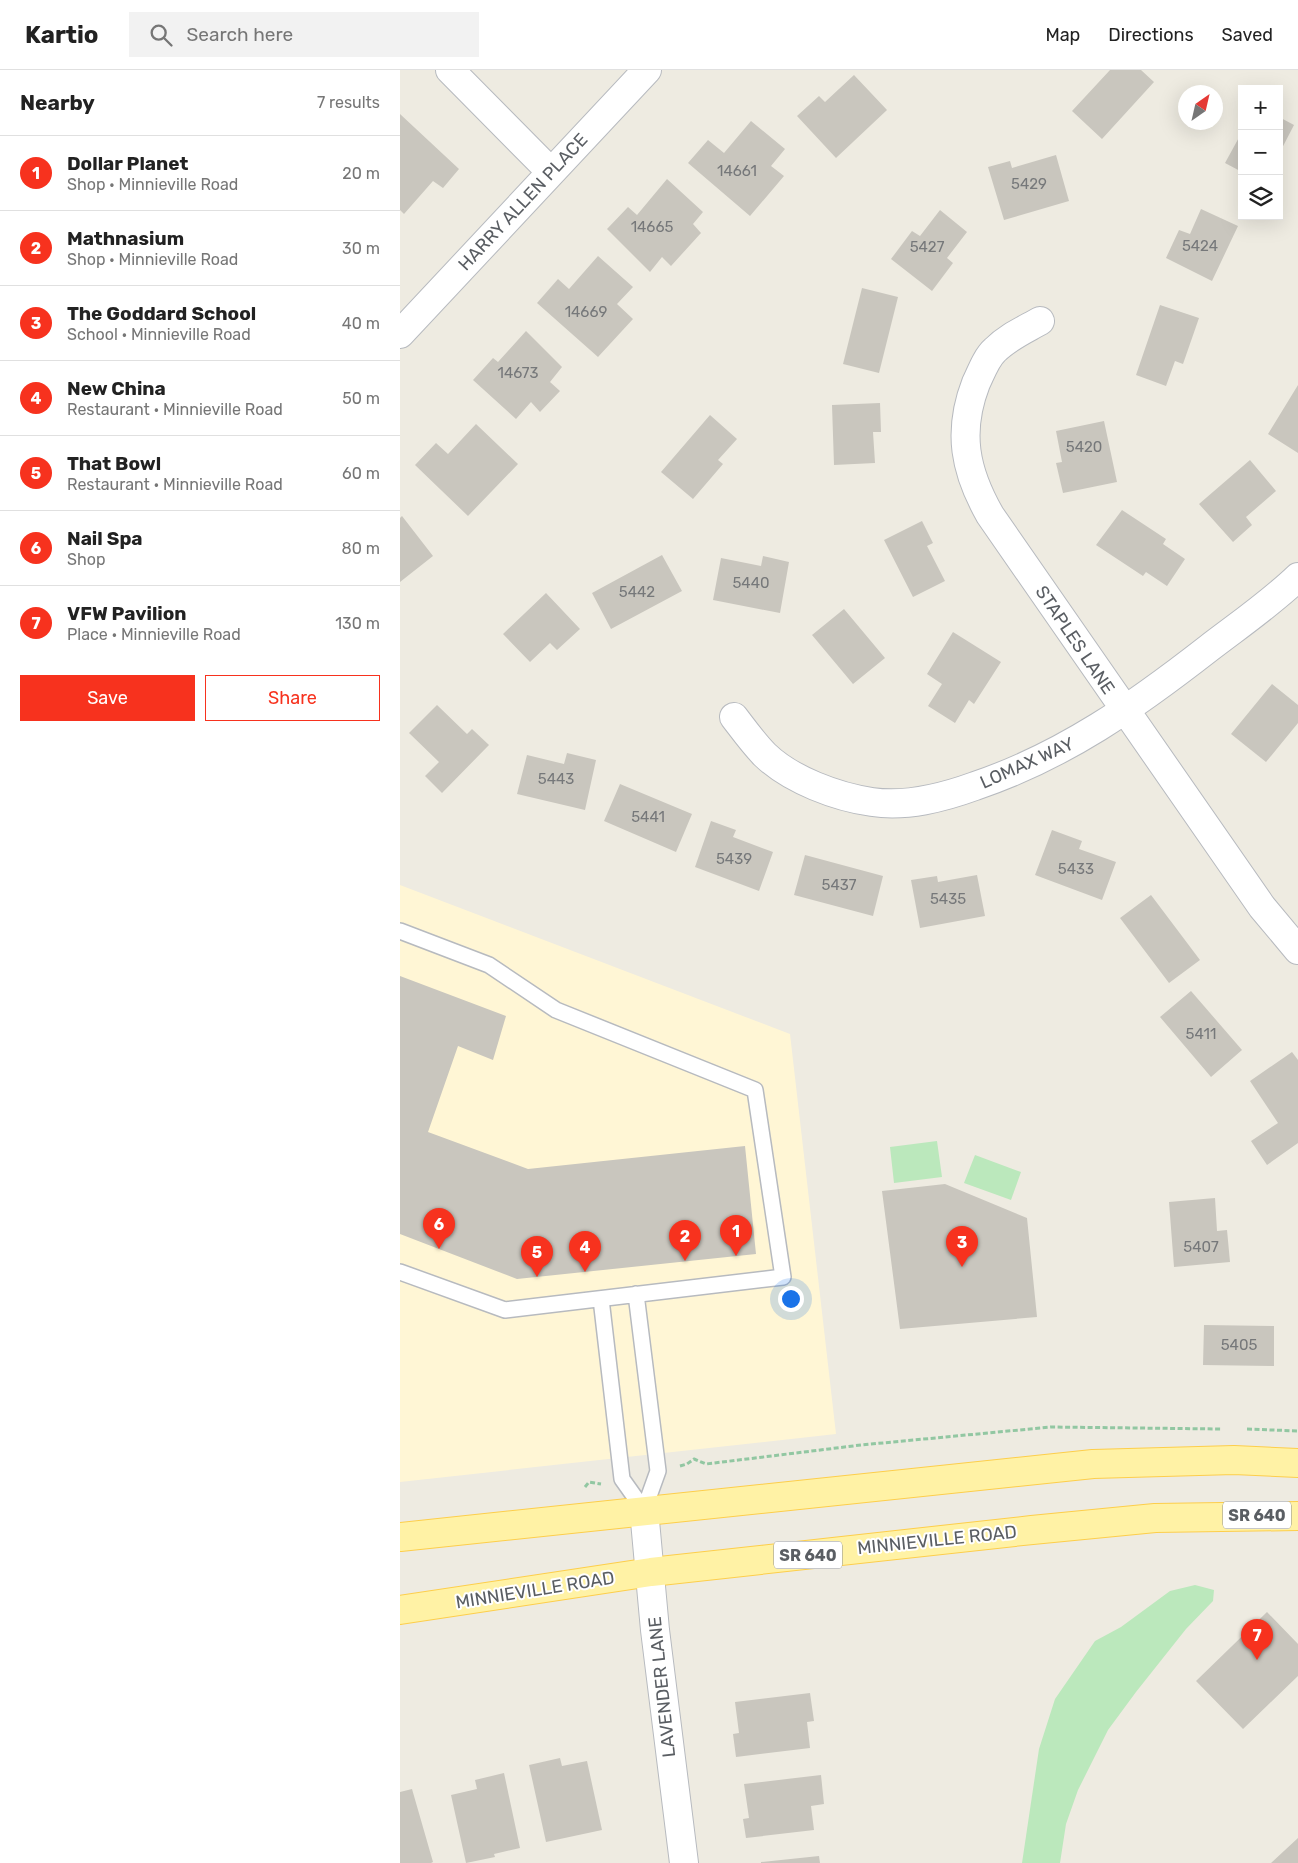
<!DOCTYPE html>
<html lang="en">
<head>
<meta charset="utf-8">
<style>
	body { margin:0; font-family:Rubik,sans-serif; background:#f2f2f2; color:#222 }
	.controls { position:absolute; right:15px; top:15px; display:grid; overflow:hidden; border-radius:0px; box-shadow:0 5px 20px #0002 }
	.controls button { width:45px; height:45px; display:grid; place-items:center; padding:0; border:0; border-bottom:1px solid #e0e0e0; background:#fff; color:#222; font:25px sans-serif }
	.compass { position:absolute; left:778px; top:15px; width:45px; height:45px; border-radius:50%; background:#fff; box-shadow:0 5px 20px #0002; rotate:34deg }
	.you { position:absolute; left:390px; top:1228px; width:18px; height:18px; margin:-12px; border:4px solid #fff; border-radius:50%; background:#1a73e8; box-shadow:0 0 0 8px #1a73e833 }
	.badge { display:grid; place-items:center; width:32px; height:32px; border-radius:50%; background:#f7321e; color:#fff; font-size:16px; font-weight:700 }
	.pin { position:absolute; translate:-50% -41px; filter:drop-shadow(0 1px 2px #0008) }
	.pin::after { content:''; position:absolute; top:26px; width:18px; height:15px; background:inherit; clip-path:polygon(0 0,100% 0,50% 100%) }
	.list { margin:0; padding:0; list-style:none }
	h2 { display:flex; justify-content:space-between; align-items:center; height:65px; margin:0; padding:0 20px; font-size:21px }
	h2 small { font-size:16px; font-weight:400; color:#767676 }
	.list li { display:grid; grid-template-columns:32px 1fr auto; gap:15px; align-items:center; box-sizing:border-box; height:75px; padding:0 20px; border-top:1px solid #e0e0e0 }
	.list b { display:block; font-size:19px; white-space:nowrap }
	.list p { margin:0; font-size:16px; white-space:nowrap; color:#767676 }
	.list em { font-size:16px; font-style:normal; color:#767676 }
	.actions { display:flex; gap:10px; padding:15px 20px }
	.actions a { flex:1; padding:11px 0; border:1px solid #f7321e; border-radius:0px; text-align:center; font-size:18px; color:#f7321e }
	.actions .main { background:#f7321e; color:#fff }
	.icon { flex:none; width:28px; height:28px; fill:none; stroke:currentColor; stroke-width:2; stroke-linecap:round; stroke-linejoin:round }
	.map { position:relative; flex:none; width:898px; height:1793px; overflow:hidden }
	header { display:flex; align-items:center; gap:30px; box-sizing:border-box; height:70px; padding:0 25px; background:#fff; border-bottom:1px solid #e0e0e0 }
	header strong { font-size:24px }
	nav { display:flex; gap:28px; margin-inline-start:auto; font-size:18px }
	.search { width:350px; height:45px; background:#f2f2f2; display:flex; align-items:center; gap:12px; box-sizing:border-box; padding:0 18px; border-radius:0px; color:#767676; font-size:19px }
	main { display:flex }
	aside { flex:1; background:#fff }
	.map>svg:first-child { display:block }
	.commercial { fill:#fff6d5 }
	.green { fill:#bbe8bc }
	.building { fill:#c9c6be }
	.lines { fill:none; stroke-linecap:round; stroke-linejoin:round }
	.service-casing { stroke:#b7babf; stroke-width:18 }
	.minor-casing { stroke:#b7babf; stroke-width:30 }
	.primary-casing { stroke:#fdce4b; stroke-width:30 }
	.path { stroke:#92c7a2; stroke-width:3; stroke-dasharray:5 2.5; stroke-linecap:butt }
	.service { stroke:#fff; stroke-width:15 }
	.minor { stroke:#fff; stroke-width:28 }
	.primary { stroke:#fff2a5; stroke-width:28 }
	.labels { text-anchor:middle; stroke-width:4; stroke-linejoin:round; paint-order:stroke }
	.number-label { font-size:15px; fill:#76787a }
	.shield { fill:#fff; stroke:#8c8e92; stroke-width:1 }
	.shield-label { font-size:16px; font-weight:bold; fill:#5a5e63 }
	.street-label { font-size:18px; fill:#5a5e63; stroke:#fff }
</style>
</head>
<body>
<header>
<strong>Kartio</strong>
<div class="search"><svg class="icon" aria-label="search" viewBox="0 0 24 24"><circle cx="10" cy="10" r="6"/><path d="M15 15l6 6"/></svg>Search here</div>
<nav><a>Map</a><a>Directions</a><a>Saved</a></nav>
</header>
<main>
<aside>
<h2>Nearby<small>7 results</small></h2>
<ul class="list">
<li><span class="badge">1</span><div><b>Dollar Planet</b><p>Shop · Minnieville Road</p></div><em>20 m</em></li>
<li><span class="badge">2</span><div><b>Mathnasium</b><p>Shop · Minnieville Road</p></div><em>30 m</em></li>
<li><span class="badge">3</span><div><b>The Goddard School</b><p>School · Minnieville Road</p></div><em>40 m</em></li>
<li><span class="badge">4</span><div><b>New China</b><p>Restaurant · Minnieville Road</p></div><em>50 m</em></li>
<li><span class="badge">5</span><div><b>That Bowl</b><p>Restaurant · Minnieville Road</p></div><em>60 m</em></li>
<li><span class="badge">6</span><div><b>Nail Spa</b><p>Shop</p></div><em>80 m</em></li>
<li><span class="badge">7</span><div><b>VFW Pavilion</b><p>Place · Minnieville Road</p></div><em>130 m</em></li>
</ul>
<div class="actions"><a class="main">Save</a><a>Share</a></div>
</aside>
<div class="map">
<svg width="898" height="1793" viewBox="0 0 898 1793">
	<rect width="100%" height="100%" fill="#eeebe1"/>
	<!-- commercial -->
	<path class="commercial" d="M0,815L390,964L436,1364L0,1412Z"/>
	<!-- green -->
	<path class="green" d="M537,1071L542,1107L494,1113L490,1077Z
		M575,1085L621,1102L611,1130L564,1113Z
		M795,1515L814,1520L813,1531L786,1559L736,1622L708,1660L678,1720L666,1754L660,1793H622L639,1679L655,1629L695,1571L721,1557L770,1521Z"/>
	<!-- building -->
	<path class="building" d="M710,0H741L754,12L702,69L672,41Z
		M454,5L487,40L436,88L397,46L419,26L425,32Z
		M0,44L59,99L43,118L33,111L4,144L0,140Z
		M879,47L894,55L879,84Z
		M351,51L385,79L371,96L384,106L350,146L288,93L308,70L324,83Z
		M842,62V102L825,93Z
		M656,85L669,131L604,150L588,97L610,91L612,98Z
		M267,109L303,142L293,154L301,163L271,196L262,187L250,202L207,159L228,137L237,145Z
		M801,139L838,156L812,211L766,188L779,160L790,164Z
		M540,140L567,162L547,188L553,193L532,221L491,189L512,161L520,166Z
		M198,186L233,217L217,234L233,249L198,287L137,233L158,209L169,219Z
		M462,218L498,227L479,303L443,294Z
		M760,235L799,248L783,294L775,291L766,316L736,305Z
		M126,261L162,297L150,312L160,321L140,342L131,332L116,349L73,310L93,288L98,292Z
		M898,315V383L868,364Z
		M480,333L481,362H473L475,393L434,395L432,335Z
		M310,345L337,369L318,390L323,394L293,429L261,402Z
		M704,351L717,412L663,423L656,393L662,392L656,361Z
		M76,354L118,394L68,446L15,395L36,373L48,384Z
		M850,390L876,421L846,447L852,455L833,472L799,434Z
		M722,440L766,469L763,474L785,489L767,516L746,502L743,506L696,475Z
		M2,446L33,486L0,512V448Z
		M522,451L533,473L527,476L545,511L513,527L484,470Z
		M262,485L282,521L211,559L192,523Z
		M363,486L389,492L380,543L313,530L321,488L361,496Z
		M146,523L180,559L157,580L150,573L130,592L103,564Z
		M444,539L485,588L453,614L412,565Z
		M553,562L601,592L574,634L569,630L555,653L528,636L542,614L527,604Z
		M872,614L898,635V653L866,692L831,664Z
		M37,635L67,664L72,659L89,675L42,723L25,706L39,692L9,663Z
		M167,683L196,690L185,740L117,724L127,685L164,694Z
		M220,714L292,744L276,782L204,751Z
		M311,751L336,760L333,767L373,782L359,821L295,797Z
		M652,760L682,771L679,779L716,792L702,830L635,805Z
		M405,785L483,806L473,846L394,825Z
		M577,805L585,846L520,858L511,810L537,806L538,812Z
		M751,825L800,890L769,913L720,848Z
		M0,906L106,946L93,990L58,976L28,1062L128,1099L345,1076L356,1184L117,1209L0,1164Z
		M791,921L842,980L811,1007L760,947Z
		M892,982L898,990V1073L867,1095L851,1071L878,1053L850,1011Z
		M545,1114L627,1148L637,1247L500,1259L482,1121Z
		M815,1128L817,1161L827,1160L830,1192L774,1197L769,1132Z
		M804,1255L874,1256V1296L803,1295Z
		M867,1542L898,1574V1606L843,1659L796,1611Z
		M410,1623L414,1651L407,1652L410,1678L336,1687L333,1664L339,1663L335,1632Z
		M160,1688L162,1696L187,1691L202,1760L146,1772L129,1695Z
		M104,1703L120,1778L94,1784L95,1787L66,1793L51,1725L77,1719L75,1710Z
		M421,1705L424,1734L411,1736L414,1760L346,1768L343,1749L349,1748L344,1714Z
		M12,1719L33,1792L31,1793H0V1722Z
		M898,1768V1793H871Z
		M419,1786L420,1793H361V1792Z"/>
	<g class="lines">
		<!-- service casing -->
		<g class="service-casing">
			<path id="service" d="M0,861L89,895L156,940L355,1020L383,1207L105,1240L0,1202
				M236,1224L258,1401L244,1440
				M201,1229L222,1409L244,1440"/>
		</g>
		<!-- minor casing -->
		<g class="minor-casing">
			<path id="minor" d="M50,0L151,102
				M640,251C624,260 608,267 595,280C586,288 581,303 576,313C557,362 565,401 590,445L862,837L898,880
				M0,264L247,0
				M334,647C344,660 354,674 365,685C391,710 437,727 472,732C507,737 542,728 575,716C664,686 736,635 809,578C839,555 871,533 898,507
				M244,1440L255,1560L284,1793"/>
		</g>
		<!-- primary casing -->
		<g class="primary-casing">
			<path id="primary" d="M0,1467L693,1394L834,1390L898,1393
				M0,1540L251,1502L632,1460L755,1448L898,1446"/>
		</g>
		<!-- path -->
		<path class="path" d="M847,1359L898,1361
			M280,1396L287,1394L294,1389L306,1394L461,1375L651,1357L821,1359
			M185,1417L189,1412L201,1414"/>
		<!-- service -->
		<use href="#service" class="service"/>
		<!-- minor -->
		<use href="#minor" class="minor"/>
		<!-- primary -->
		<use href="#primary" class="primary"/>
	</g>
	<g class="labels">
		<!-- number labels -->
		<g class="number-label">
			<text x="337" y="106">14661</text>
			<text x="629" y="119">5429</text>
			<text x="252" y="162">14665</text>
			<text x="800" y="181">5424</text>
			<text x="527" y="182">5427</text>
			<text x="186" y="247">14669</text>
			<text x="118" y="308">14673</text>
			<text x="684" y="382">5420</text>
			<text x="351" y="518">5440</text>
			<text x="237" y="527">5442</text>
			<text x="156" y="714">5443</text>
			<text x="248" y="752">5441</text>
			<text x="334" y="794">5439</text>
			<text x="676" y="804">5433</text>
			<text x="439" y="820">5437</text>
			<text x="548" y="834">5435</text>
			<text x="801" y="969">5411</text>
			<text x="801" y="1182">5407</text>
			<text x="839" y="1280">5405</text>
		</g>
		<!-- shield labels -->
		<g class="shield">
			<rect x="823" y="1431.5" width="68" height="27" rx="4"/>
			<rect x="374" y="1471.5" width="68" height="27" rx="4"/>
		</g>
		<g class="shield-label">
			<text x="857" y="1451">SR 640</text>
			<text x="408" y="1491">SR 640</text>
		</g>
		<!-- street labels -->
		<g class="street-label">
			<text transform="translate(123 132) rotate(-47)" y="6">HARRY ALLEN PLACE</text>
			<text transform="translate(675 570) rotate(56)" y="6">STAPLES LANE</text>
			<text transform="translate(627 693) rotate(-24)" y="6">LOMAX WAY</text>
			<text transform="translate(537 1470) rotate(-6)" y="6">MINNIEVILLE ROAD</text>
			<text transform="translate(135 1520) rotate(-9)" y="6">MINNIEVILLE ROAD</text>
			<text transform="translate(262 1617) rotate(-96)" y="6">LAVENDER LANE</text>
		</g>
	</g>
</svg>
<div class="controls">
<button>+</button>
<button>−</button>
<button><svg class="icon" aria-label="layers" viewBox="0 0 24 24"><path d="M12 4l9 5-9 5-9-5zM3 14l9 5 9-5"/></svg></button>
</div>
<svg class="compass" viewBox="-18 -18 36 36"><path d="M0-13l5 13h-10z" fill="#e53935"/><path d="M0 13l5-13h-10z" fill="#767676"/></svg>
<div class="you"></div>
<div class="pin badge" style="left:336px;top:1186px">1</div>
<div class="pin badge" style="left:285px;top:1191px">2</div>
<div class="pin badge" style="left:562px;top:1197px">3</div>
<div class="pin badge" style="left:185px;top:1202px">4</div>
<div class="pin badge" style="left:137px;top:1207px">5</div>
<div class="pin badge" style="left:39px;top:1179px">6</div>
<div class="pin badge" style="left:857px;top:1590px">7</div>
</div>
</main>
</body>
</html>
